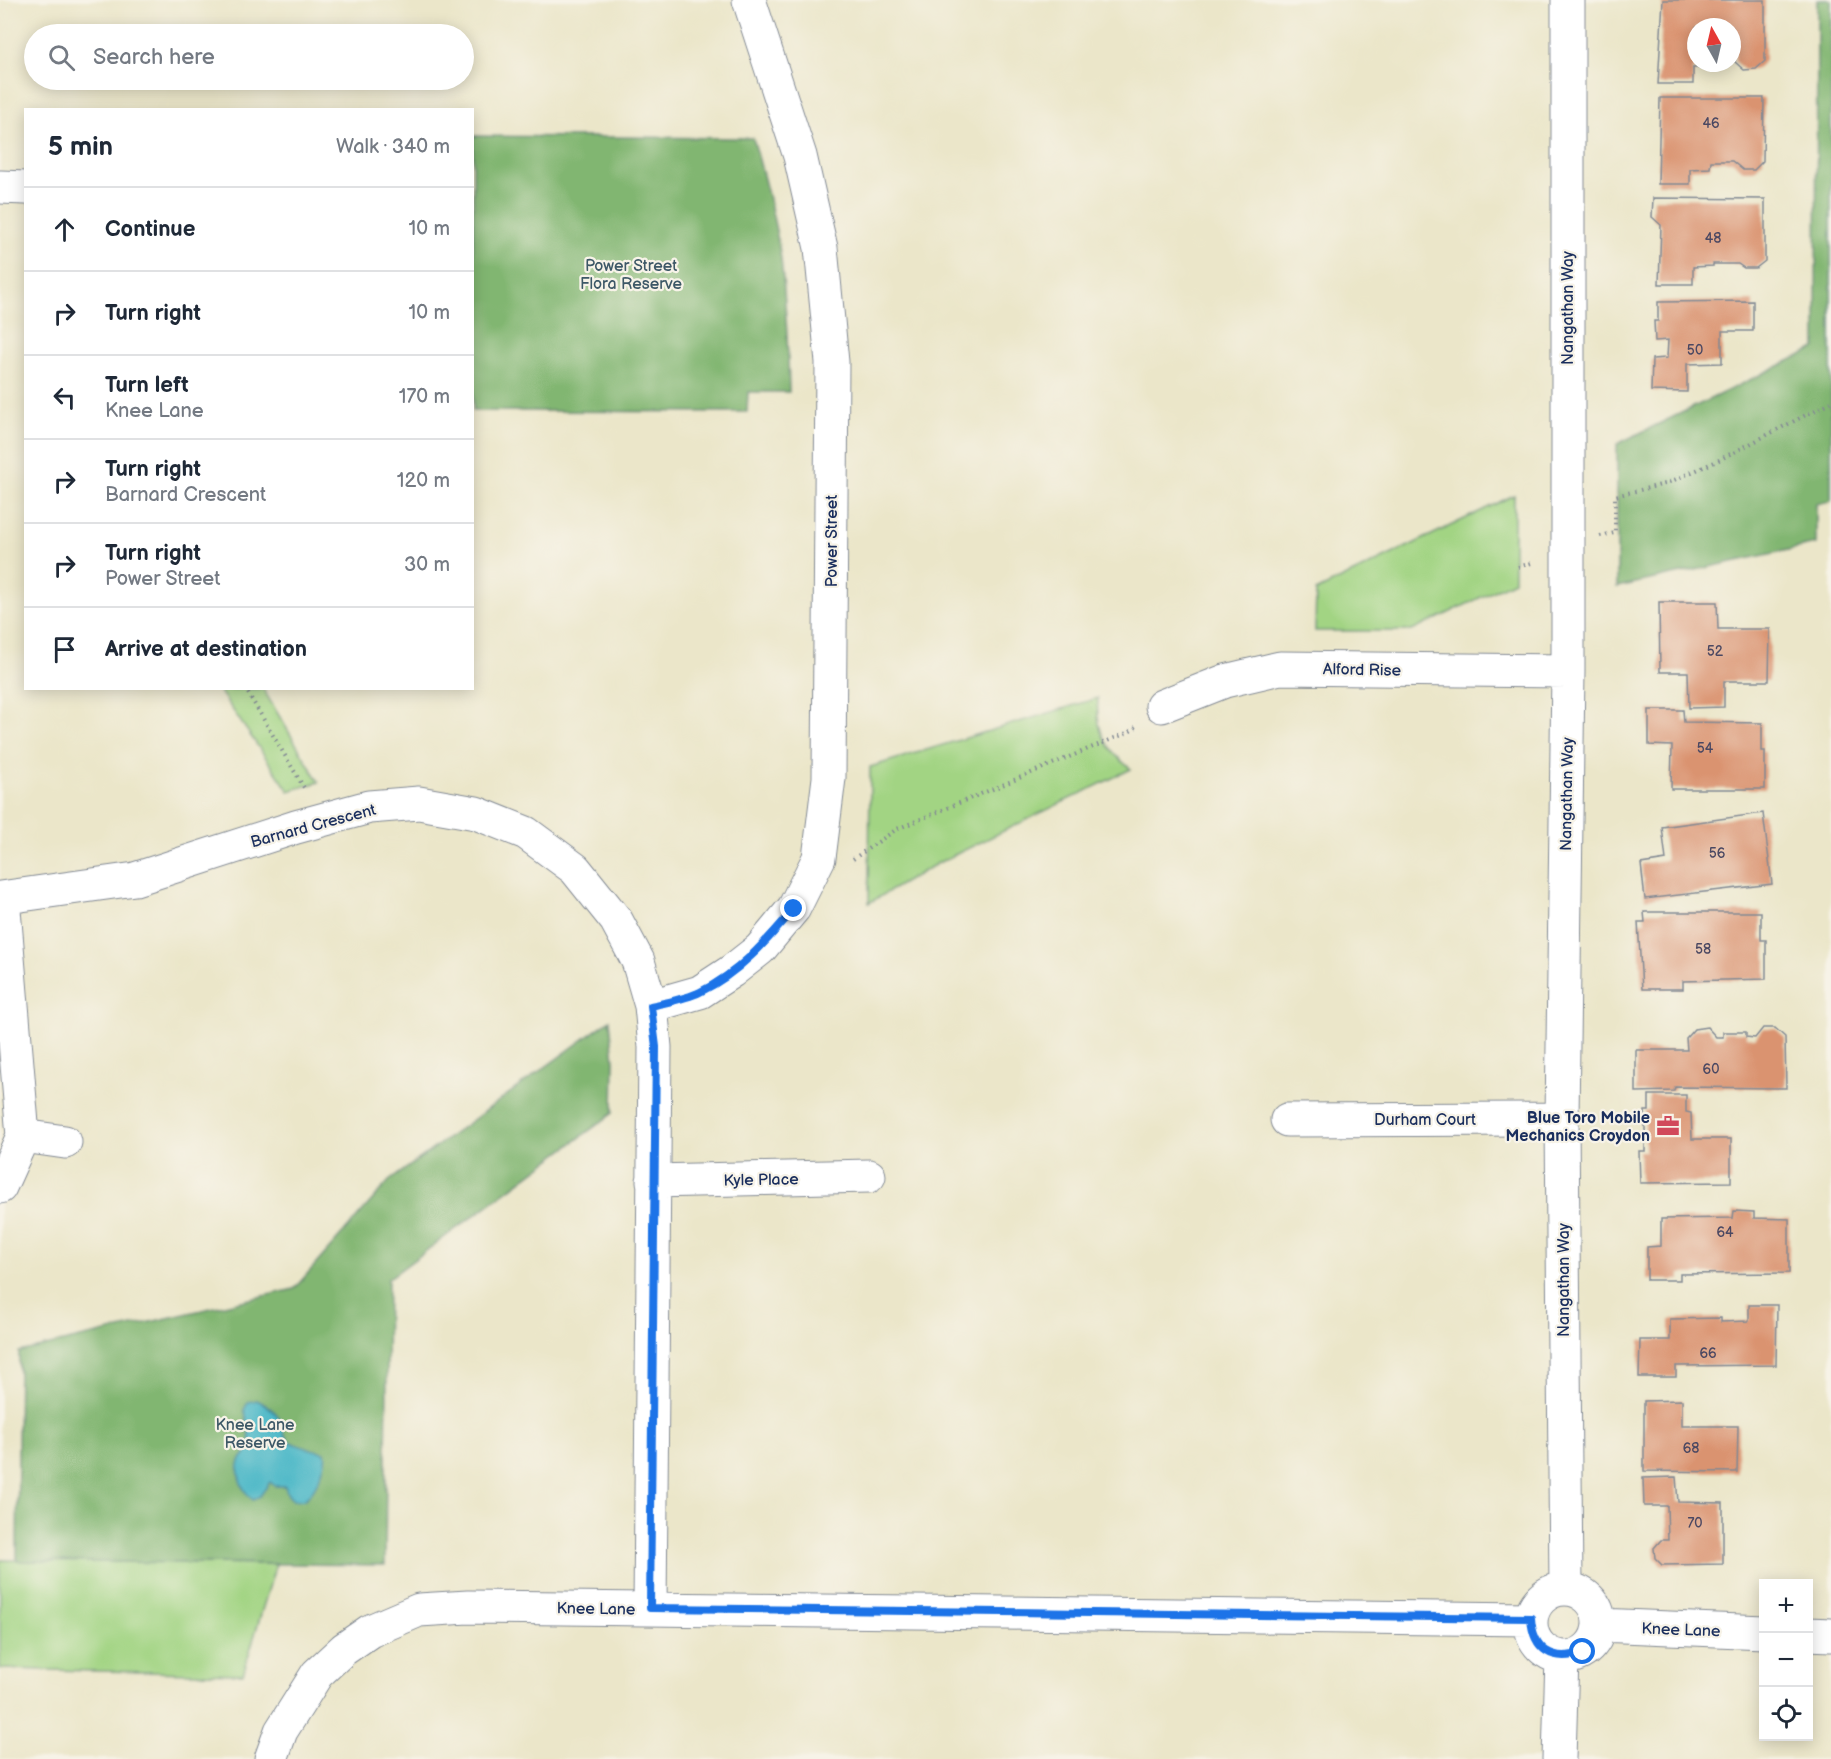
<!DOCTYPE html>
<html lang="en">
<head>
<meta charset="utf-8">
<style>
	body { margin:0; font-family:"Balsamiq Sans",sans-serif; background:#f6f6f7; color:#1f2937 }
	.controls { position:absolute; right:18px; bottom:18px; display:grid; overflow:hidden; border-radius:0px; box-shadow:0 3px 15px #0003 }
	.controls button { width:54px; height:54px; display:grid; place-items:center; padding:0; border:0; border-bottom:2px solid #e0e1e3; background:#fff; color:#1f2937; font:30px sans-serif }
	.compass { position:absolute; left:1687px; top:18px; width:54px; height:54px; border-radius:50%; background:#fff; box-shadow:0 3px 15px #0003; rotate:352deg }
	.stop { position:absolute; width:18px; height:18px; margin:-14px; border:4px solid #1a73e8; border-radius:50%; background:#fff }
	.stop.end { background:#1a73e8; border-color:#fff; box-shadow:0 2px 6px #0008 }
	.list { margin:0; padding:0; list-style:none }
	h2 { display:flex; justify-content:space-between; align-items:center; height:78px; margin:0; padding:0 24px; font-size:26px }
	h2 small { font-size:20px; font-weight:400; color:#747a83 }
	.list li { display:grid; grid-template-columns:39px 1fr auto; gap:18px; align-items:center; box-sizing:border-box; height:84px; padding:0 24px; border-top:2px solid #e0e1e3 }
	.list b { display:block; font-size:22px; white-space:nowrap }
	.list p { margin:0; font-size:20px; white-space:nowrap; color:#747a83 }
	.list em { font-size:20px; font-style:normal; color:#747a83 }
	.icon { flex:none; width:33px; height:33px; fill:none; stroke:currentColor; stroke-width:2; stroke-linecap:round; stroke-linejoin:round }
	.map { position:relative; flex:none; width:1831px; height:1759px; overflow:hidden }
	.search { position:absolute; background:#fff; box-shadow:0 3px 15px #0003; left:24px; top:24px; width:450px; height:66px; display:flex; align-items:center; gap:15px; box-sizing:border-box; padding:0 21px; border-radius:33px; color:#747a83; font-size:22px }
	.panel { position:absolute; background:#fff; box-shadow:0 3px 15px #0003; left:24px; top:108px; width:450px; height:582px; border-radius:0px }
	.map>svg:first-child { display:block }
	.green { fill:#a2d483; stroke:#5e8270; stroke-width:1.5 }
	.forest { fill:#81b671; stroke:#4e7268; stroke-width:1.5 }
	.water { fill:#4bb8c7; stroke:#337492; stroke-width:1.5 }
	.building { fill:#da936f }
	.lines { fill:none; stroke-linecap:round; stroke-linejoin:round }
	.minor-casing { stroke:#838a94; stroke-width:35 }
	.path { stroke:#838a94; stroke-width:4; stroke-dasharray:1.5 4.5; stroke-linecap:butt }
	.minor { stroke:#fff; stroke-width:33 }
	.route { stroke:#1a73e8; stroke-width:8 }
	.labels { text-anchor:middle; stroke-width:4.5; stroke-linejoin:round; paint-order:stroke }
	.number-label { font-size:14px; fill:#4b4862 }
	.park-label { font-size:16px; fill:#3d5867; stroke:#f7f3e8 }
	.street-label { font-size:16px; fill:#1b2f5e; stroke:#f7f3e8 }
	.poi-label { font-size:16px; font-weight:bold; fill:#1b2f5e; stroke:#f7f3e8; text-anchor:end }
</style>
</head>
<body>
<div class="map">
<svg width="1831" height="1759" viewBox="0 0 1831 1759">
	<rect width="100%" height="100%" fill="#f7f3e8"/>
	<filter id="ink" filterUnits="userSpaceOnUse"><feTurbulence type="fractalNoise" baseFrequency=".0167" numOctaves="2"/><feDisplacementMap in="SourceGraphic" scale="12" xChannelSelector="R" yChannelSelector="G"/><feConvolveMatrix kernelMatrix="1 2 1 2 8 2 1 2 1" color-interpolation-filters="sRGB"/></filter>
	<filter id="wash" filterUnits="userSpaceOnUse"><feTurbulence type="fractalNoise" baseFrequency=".008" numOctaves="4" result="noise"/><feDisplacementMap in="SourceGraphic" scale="24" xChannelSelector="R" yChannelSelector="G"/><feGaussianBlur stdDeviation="1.35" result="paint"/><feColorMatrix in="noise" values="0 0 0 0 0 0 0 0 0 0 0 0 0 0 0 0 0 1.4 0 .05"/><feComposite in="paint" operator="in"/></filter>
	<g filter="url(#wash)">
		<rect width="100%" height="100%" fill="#ebe6c9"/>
		<!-- green -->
		<path class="green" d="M1514,495V581L1412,631H1315L1316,591Z
			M218,689H263L319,782L289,791Z
			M1098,698C1095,731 1106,749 1131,769L938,863L869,903L870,767Z
			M0,1560L276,1564L243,1674L0,1669Z"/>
		<!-- forest -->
		<path class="forest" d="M1817,0H1831V501L1816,504V544L1617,587V444L1816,348Z
			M473,136L753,138C764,177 775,218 781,259C786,303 788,347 789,392H748L747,412L473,411Z
			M610,1020L614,1061L613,1113L388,1279L385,1565L17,1561L19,1352L294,1289L389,1181Z"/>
		<!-- water -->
		<path class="water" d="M257,1400C265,1404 275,1410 279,1418C283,1424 282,1434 288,1440C297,1447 314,1450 325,1452C328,1463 314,1495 303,1500C300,1501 296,1500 293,1500L288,1495L285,1486H275L270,1482L260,1496L253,1500C243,1492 235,1475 240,1461C243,1455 250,1451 250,1444C250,1433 248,1421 244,1410L248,1402Z"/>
		<g id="blocks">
			<!-- building -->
			<path class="building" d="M1663,0H1765V61L1756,69L1744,70L1735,62L1734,47H1732V27H1696V63H1713L1712,68H1693V84H1658Z
				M1660,98H1764L1763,161L1754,170H1743L1732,161H1711L1710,168L1690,169V184H1658Z
				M1653,198L1765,199V261L1756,268H1744L1738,264H1713V266L1693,267V284H1659L1661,225L1652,217Z
				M1753,301V331H1722V363L1687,364V392L1651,391L1652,359L1667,358L1668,340L1655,341L1654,321H1658V302Z
				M1659,602H1717L1718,629H1770L1769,681H1724V707L1689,708L1688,672H1660Z
				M1649,710H1683L1684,722L1762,723V751H1765V789H1671L1672,746L1649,745Z
				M1763,813L1772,884L1645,899L1641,864L1666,860L1662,827Z
				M1644,912H1761V940H1766V979L1683,981V989H1642L1638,922H1645Z
				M1707,1027L1716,1037H1723V1032H1746V1037L1755,1038L1763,1028H1775L1785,1037L1786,1088L1675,1087L1674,1091L1636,1092V1050H1687L1686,1038L1694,1029Z
				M1649,1095H1686V1112L1691,1113L1692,1139H1731V1182L1640,1183L1639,1151H1645V1111H1649Z
				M1734,1211L1754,1212V1218L1789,1219V1273L1680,1274V1280H1647V1247L1661,1246V1219L1733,1218Z
				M1749,1305H1777L1776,1365L1676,1366V1377H1639L1640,1340H1670V1319L1721,1318V1322L1749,1321Z
				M1682,1400V1426H1738L1737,1472L1644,1471V1401Z
				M1676,1477L1678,1502L1723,1503V1564L1662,1565L1655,1558L1654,1548L1661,1540H1668L1667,1506H1644L1643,1478Z"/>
		</g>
	</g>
	<g filter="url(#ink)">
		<use href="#blocks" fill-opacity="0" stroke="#838a94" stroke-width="1.5"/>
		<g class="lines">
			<!-- minor casing -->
			<g class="minor-casing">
				<path id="minor" d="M0,187L26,188
					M1162,706L1225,681L1280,668L1568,671
					M0,898L135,879L296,827L369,807L419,803L476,813L526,833L575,869L616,920L638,961L651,1006L655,1047L650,1608
					M651,1006L700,992L732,971L760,949L794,908L819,858L829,778L832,362L821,248L800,156L749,0
					M1287,1120L1562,1119
					M23,1136L65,1142
					M653,1181L869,1176
					M0,1187L23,1136L3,898
					M1566,1589L1562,1119L1568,671V0
					M1531 1623a34 34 0 1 1 68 0a34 34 0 1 1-68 0Z
					M1599,1625L1764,1632
					M1808,1634L1831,1635
					M271,1759L281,1731L317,1674L344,1649L370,1631L419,1610L468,1607L1531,1619
					M1559,1759L1562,1657"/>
			</g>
			<!-- path -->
			<path class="path" d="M1600,536L1615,533V496L1665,484L1717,461L1831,402
				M1518,567L1535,562
				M245,688L306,791
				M853,859L897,829L1129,732L1136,727"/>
			<!-- minor -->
			<use href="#minor" class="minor"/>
		</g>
	</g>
	<g class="lines" filter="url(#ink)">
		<!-- route -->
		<path class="route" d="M794,909C767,941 739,973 700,992C686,999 667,1002 651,1006L656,1047L650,1608L1531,1618C1533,1650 1553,1663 1583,1652"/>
	</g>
	<!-- icons -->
	<defs>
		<g id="office-bare" transform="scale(1.8)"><path d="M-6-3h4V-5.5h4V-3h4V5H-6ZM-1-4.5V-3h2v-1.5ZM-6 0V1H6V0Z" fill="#d1495b" stroke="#f7f3e8" stroke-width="2.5" paint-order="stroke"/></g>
	</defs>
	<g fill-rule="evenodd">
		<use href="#office-bare" x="1668" y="1126"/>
	</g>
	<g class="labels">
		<!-- number labels -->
		<g class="number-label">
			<text x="1711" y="128">46</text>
			<text x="1713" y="243">48</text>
			<text x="1695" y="355">50</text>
			<text x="1715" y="656">52</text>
			<text x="1705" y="753">54</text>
			<text x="1717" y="858">56</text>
			<text x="1703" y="954">58</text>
			<text x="1711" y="1074">60</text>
			<text x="1725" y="1237">64</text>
			<text x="1708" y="1358">66</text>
			<text x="1691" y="1453">68</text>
			<text x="1695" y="1528">70</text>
		</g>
		<!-- park labels -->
		<g class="park-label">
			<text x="631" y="271">Power Street<tspan x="631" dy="18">Flora Reserve</tspan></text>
			<text x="255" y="1430">Knee Lane<tspan x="255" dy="18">Reserve</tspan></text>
		</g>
		<!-- street labels -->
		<g class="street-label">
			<text transform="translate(1567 308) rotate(-90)" y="6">Nangathan Way</text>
			<text transform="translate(831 541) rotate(-90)" y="6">Power Street</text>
			<text transform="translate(1362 669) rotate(1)" y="6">Alford Rise</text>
			<text transform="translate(1566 794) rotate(-89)" y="6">Nangathan Way</text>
			<text transform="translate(313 825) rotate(-15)" y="6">Barnard Crescent</text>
			<text x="1425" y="1125">Durham Court</text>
			<text transform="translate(761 1179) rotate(-1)" y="6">Kyle Place</text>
			<text transform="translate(1563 1280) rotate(-90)" y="6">Nangathan Way</text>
			<text transform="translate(596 1608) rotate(1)" y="6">Knee Lane</text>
			<text transform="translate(1681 1629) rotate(2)" y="6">Knee Lane</text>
		</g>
		<!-- poi labels -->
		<g class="poi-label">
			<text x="1650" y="1123">Blue Toro Mobile<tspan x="1650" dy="18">Mechanics Croydon</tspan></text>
		</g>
	</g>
</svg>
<div class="controls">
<button>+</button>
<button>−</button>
<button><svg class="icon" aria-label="locate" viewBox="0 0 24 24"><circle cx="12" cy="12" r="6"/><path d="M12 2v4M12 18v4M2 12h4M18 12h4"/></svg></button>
</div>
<svg class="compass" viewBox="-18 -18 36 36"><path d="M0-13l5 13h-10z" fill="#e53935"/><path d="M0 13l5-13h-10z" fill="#747a83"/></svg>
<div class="stop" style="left:1583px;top:1652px"></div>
<div class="stop end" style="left:794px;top:909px"></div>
<div class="search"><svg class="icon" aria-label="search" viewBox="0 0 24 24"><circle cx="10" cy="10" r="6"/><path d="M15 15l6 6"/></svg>Search here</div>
<section class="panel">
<h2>5 min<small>Walk · 340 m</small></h2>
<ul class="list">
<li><svg class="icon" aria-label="ahead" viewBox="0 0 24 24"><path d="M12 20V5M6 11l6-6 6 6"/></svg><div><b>Continue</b></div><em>10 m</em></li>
<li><svg class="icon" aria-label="right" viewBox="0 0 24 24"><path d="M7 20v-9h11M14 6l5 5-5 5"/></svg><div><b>Turn right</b></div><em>10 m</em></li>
<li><svg class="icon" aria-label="left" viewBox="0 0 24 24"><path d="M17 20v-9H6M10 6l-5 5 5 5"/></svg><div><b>Turn left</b><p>Knee Lane</p></div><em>170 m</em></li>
<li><svg class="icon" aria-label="right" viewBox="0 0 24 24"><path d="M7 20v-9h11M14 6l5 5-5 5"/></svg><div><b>Turn right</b><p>Barnard Crescent</p></div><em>120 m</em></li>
<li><svg class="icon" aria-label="right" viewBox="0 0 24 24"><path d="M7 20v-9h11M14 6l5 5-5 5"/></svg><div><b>Turn right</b><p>Power Street</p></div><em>30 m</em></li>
<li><svg class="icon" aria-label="arrive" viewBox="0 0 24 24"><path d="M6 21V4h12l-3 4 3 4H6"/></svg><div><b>Arrive at destination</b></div></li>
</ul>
</section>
</div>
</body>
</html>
